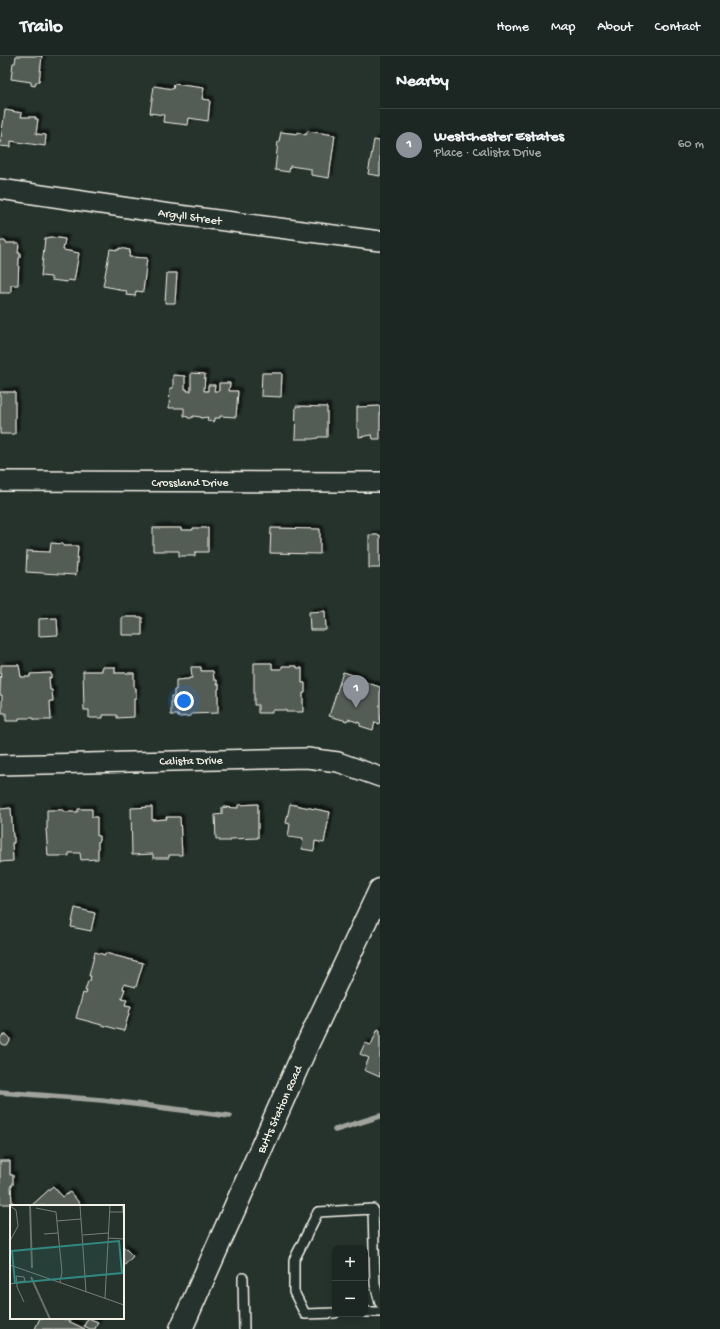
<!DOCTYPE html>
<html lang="en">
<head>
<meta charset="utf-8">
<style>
	body { margin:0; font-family:"Gochi Hand",sans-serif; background:#29322f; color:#f1f3f6 }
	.controls { position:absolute; right:12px; bottom:12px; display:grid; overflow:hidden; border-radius:8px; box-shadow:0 2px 6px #0003 }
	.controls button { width:36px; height:36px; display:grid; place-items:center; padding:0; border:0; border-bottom:1px solid #3a4340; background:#1c2622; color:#f1f3f6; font:20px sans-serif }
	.you { position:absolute; left:184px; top:645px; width:14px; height:14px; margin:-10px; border:3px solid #fff; border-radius:50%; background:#1a73e8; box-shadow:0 0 0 6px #1a73e833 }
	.badge { display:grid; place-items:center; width:26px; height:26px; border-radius:50%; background:#8c9099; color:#fff; font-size:13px; font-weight:700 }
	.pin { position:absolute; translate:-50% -33px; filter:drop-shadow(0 1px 2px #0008) }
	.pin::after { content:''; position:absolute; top:21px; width:14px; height:12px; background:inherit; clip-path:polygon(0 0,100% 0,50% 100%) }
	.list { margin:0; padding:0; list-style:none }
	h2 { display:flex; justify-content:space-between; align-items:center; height:52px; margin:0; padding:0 16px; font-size:17px }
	h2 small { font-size:13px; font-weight:400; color:#a0a5a5 }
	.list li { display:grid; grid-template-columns:26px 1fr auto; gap:12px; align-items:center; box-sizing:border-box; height:72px; padding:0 16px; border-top:1px solid #3a4340 }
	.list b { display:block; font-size:15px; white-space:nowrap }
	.list p { margin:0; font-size:13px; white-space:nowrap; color:#a0a5a5 }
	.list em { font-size:13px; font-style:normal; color:#a0a5a5 }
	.map { position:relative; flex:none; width:380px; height:1273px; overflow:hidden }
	header { display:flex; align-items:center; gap:24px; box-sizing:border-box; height:56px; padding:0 20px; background:#1c2622; border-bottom:1px solid #3a4340 }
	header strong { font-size:19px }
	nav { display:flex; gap:22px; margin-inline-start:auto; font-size:14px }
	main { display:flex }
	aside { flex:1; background:#1c2622 }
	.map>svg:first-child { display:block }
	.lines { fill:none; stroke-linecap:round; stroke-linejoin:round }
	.stream { stroke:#9fa39b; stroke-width:5.5 }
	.building { fill:#525c55; stroke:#f4f1e8; filter:url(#shadow) }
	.service-casing { stroke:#f4f1e8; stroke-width:12 }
	.minor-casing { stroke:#f4f1e8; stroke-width:22 }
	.secondary-casing { stroke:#f4f1e8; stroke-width:25 }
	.service { stroke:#26332d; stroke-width:9 }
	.minor { stroke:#26332d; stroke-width:19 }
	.secondary { stroke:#26332d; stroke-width:22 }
	.labels { text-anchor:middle; stroke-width:3; stroke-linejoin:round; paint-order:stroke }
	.street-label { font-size:12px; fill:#f4f1e8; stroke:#26332d }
	.inset-river { fill:none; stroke:#676f68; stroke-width:2 }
	.inset-road { fill:none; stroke:#787f78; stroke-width:1 }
	.view { fill:#318880; fill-opacity:0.15; stroke:#318880; stroke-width:2 }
	.inset-edge { fill:none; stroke:#f4f1e8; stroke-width:2 }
</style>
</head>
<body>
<header>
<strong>Trailo</strong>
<nav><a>Home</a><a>Map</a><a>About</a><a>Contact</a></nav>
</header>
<main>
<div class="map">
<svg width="380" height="1273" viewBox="0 0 380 1273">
	<defs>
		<filter id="shadow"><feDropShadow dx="3.5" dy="-3.5" stdDeviation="1" flood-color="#0009"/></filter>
	</defs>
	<rect width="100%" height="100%" fill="#26332d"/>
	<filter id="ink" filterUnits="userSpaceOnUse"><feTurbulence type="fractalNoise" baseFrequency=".025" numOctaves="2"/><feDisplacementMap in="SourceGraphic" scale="8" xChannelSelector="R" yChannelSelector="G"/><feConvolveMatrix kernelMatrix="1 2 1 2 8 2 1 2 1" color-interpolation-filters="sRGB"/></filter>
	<g filter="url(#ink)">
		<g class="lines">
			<!-- stream -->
			<path class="stream" d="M0,1036L102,1044L230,1060
				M335,1074L380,1060"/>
		</g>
		<!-- building -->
		<path class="building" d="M16,0H42L39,26H36L35,30L31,29V26L11,23L13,7H15Z
			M174,28L204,32L202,43L210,44L208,65L189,62L188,69L163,66L164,59L150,57L154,30L173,33Z
			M5,54L22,57L21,61H36L35,63H38L36,78L46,79L45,90L11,85V91L0,90Z
			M307,75L335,79L329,122L311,119V113L290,110L289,116L275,114L278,85H279L281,76L298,78V76L306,79Z
			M374,84L380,85V120L368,118Z
			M51,181L65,183L63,194L79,197L74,225L68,224L67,226L51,224V221L41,220L45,182Z
			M0,185H5L6,187H19L18,197H20V202H19L18,229H11V237H0Z
			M119,192L130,194L129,201L147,202L143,236L136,235L135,240L126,239L127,235L118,234L119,233L103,230L110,193L119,194Z
			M167,217H177L175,247H165Z
			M191,317L205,318L204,335H208V329H215L214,335H219V327H230L229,335H238L236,361L220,360V362H214V366L207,365L208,361L201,362V361L193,360L192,362H188V361L184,360V352H169L170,332H173V319L185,320V333H187V335H191Z
			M262,317H282L281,341L261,340Z
			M0,336H15V378H0Z
			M296,350L327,351V381H318V382L312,383H295Z
			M380,350V383H373L372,379L359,381V373H357V351Z
			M153,472H181V474H193V472H208V496H195V500H179V495H153Z
			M271,472L320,473V498L270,497Z
			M369,479H380V512H369Z
			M51,487L63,488V490H78L76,519L26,516L27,495L50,496Z
			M325,555L326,574H310L309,556Z
			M122,561H142V579H122Z
			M57,562L58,579L39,580V563Z
			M254,607H272V613H282V610H297V612H302V627H305V637H303V656H286V654H272V657H258V649H254Z
			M1,609H19L21,621H30V618L51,617V622L49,621L50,634H52L53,645H50L51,664H34V662H19V665H6V657H2V639H0Z
			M102,611H115V617H134V632H136V643H134V661L117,662V659H103V662H89V654H84L83,615H102Z
			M191,611H201V615H213L214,624H217V628H219V633H218V657L191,658V660L178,661V659H171V640H174V634H176V624L189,623V622H192Z
			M343,616L363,622L362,625L380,631V663L379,668L375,666L373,674L360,670V667L348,663L347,665L329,660Z
			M258,748V782L231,783V785H219V783H216L215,759L222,758V751L238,752V749Z
			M290,748L330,756L324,787L315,785L314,795L302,793L303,783L288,781L290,768L286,767Z
			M152,751V764L167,763L166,761H180L182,799H169V802H153V798L132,799L131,752Z
			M11,752L13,781H14V787H12L13,805L0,806V753Z
			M78,753H92V761H97V780H99V785H98V803L81,804L80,797H69V800H48L46,773H47V754H64V756H78Z
			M75,852L95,857L91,875L71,871Z
			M95,896L105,899V897L143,907L136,931L124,928L123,933H125L122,941L121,942L127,943L125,949L131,950L124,975L76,962L83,937L86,938L87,935H85L88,925H90L91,920H89Z
			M378,973L380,974V1021L364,1014L369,1002L360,998L365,987L371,989Z
			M0 984a5 5 0 1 1 10 0a5 5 0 1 1-10 0Z
			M0,1105H10V1119H13V1129H11L12,1148H0Z
			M53,1130L63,1141L70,1136L82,1150H31Z
			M123,1190L133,1200L123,1211Z
			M40,1262H62L85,1273H35Z
			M88,1262L98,1266L95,1273H90L84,1270Z"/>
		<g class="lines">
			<!-- service casing -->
			<g class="service-casing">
				<path id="service" d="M243,1222L244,1273
					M365,1256H380
					M335,1257L305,1258L294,1236V1204L318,1156L373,1153L375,1228L380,1247"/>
			</g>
			<!-- minor casing -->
			<g class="minor-casing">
				<path id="minor" d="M0,133L163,157L380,185
					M0,425L380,426
					M0,709L307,702L338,706L380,721"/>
			</g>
			<!-- secondary casing -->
			<g class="secondary-casing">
				<path id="secondary" d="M181,1273L308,987L380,834"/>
			</g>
			<!-- service -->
			<use href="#service" class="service"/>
			<!-- minor -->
			<use href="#minor" class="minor"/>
			<!-- secondary -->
			<use href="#secondary" class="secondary"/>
		</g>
	</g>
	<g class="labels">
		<!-- street labels -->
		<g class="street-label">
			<text transform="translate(190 160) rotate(8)" y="4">Argyll Street</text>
			<text x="190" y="430">Crossland Drive</text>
			<text transform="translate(191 704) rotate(-1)" y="4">Calista Drive</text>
			<text transform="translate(279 1053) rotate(-66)" y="4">Butts Station Road</text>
		</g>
	</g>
	<!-- overview -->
	<g transform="translate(10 1149)">
		<rect width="114" height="114" fill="#26332d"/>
		<path class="inset-river" d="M20,0L22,63M21,72L40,114"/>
		<path class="inset-road" d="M74,0H70L76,87M112,0L114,12M0,1L6,5L8,21L0,36M26,3L46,7L52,67L50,77M100,7H113M47,16L71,14M34,29L48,28M73,30L98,28M98,33L114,34M0,60L114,100M0,79L5,78H7L9,77L15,76L14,72L6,71L7,78V82L14,97M95,93L100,0"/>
		<path class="view" d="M109,36L112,68L5,78L2,46Z"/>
		<rect width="114" height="114" class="inset-edge"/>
	</g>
</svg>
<div class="controls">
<button>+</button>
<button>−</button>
</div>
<div class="you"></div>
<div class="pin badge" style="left:356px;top:652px">1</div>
</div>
<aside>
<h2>Nearby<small></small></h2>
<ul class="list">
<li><span class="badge">1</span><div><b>Westchester Estates</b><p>Place · Calista Drive</p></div><em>60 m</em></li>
</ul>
</aside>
</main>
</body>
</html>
